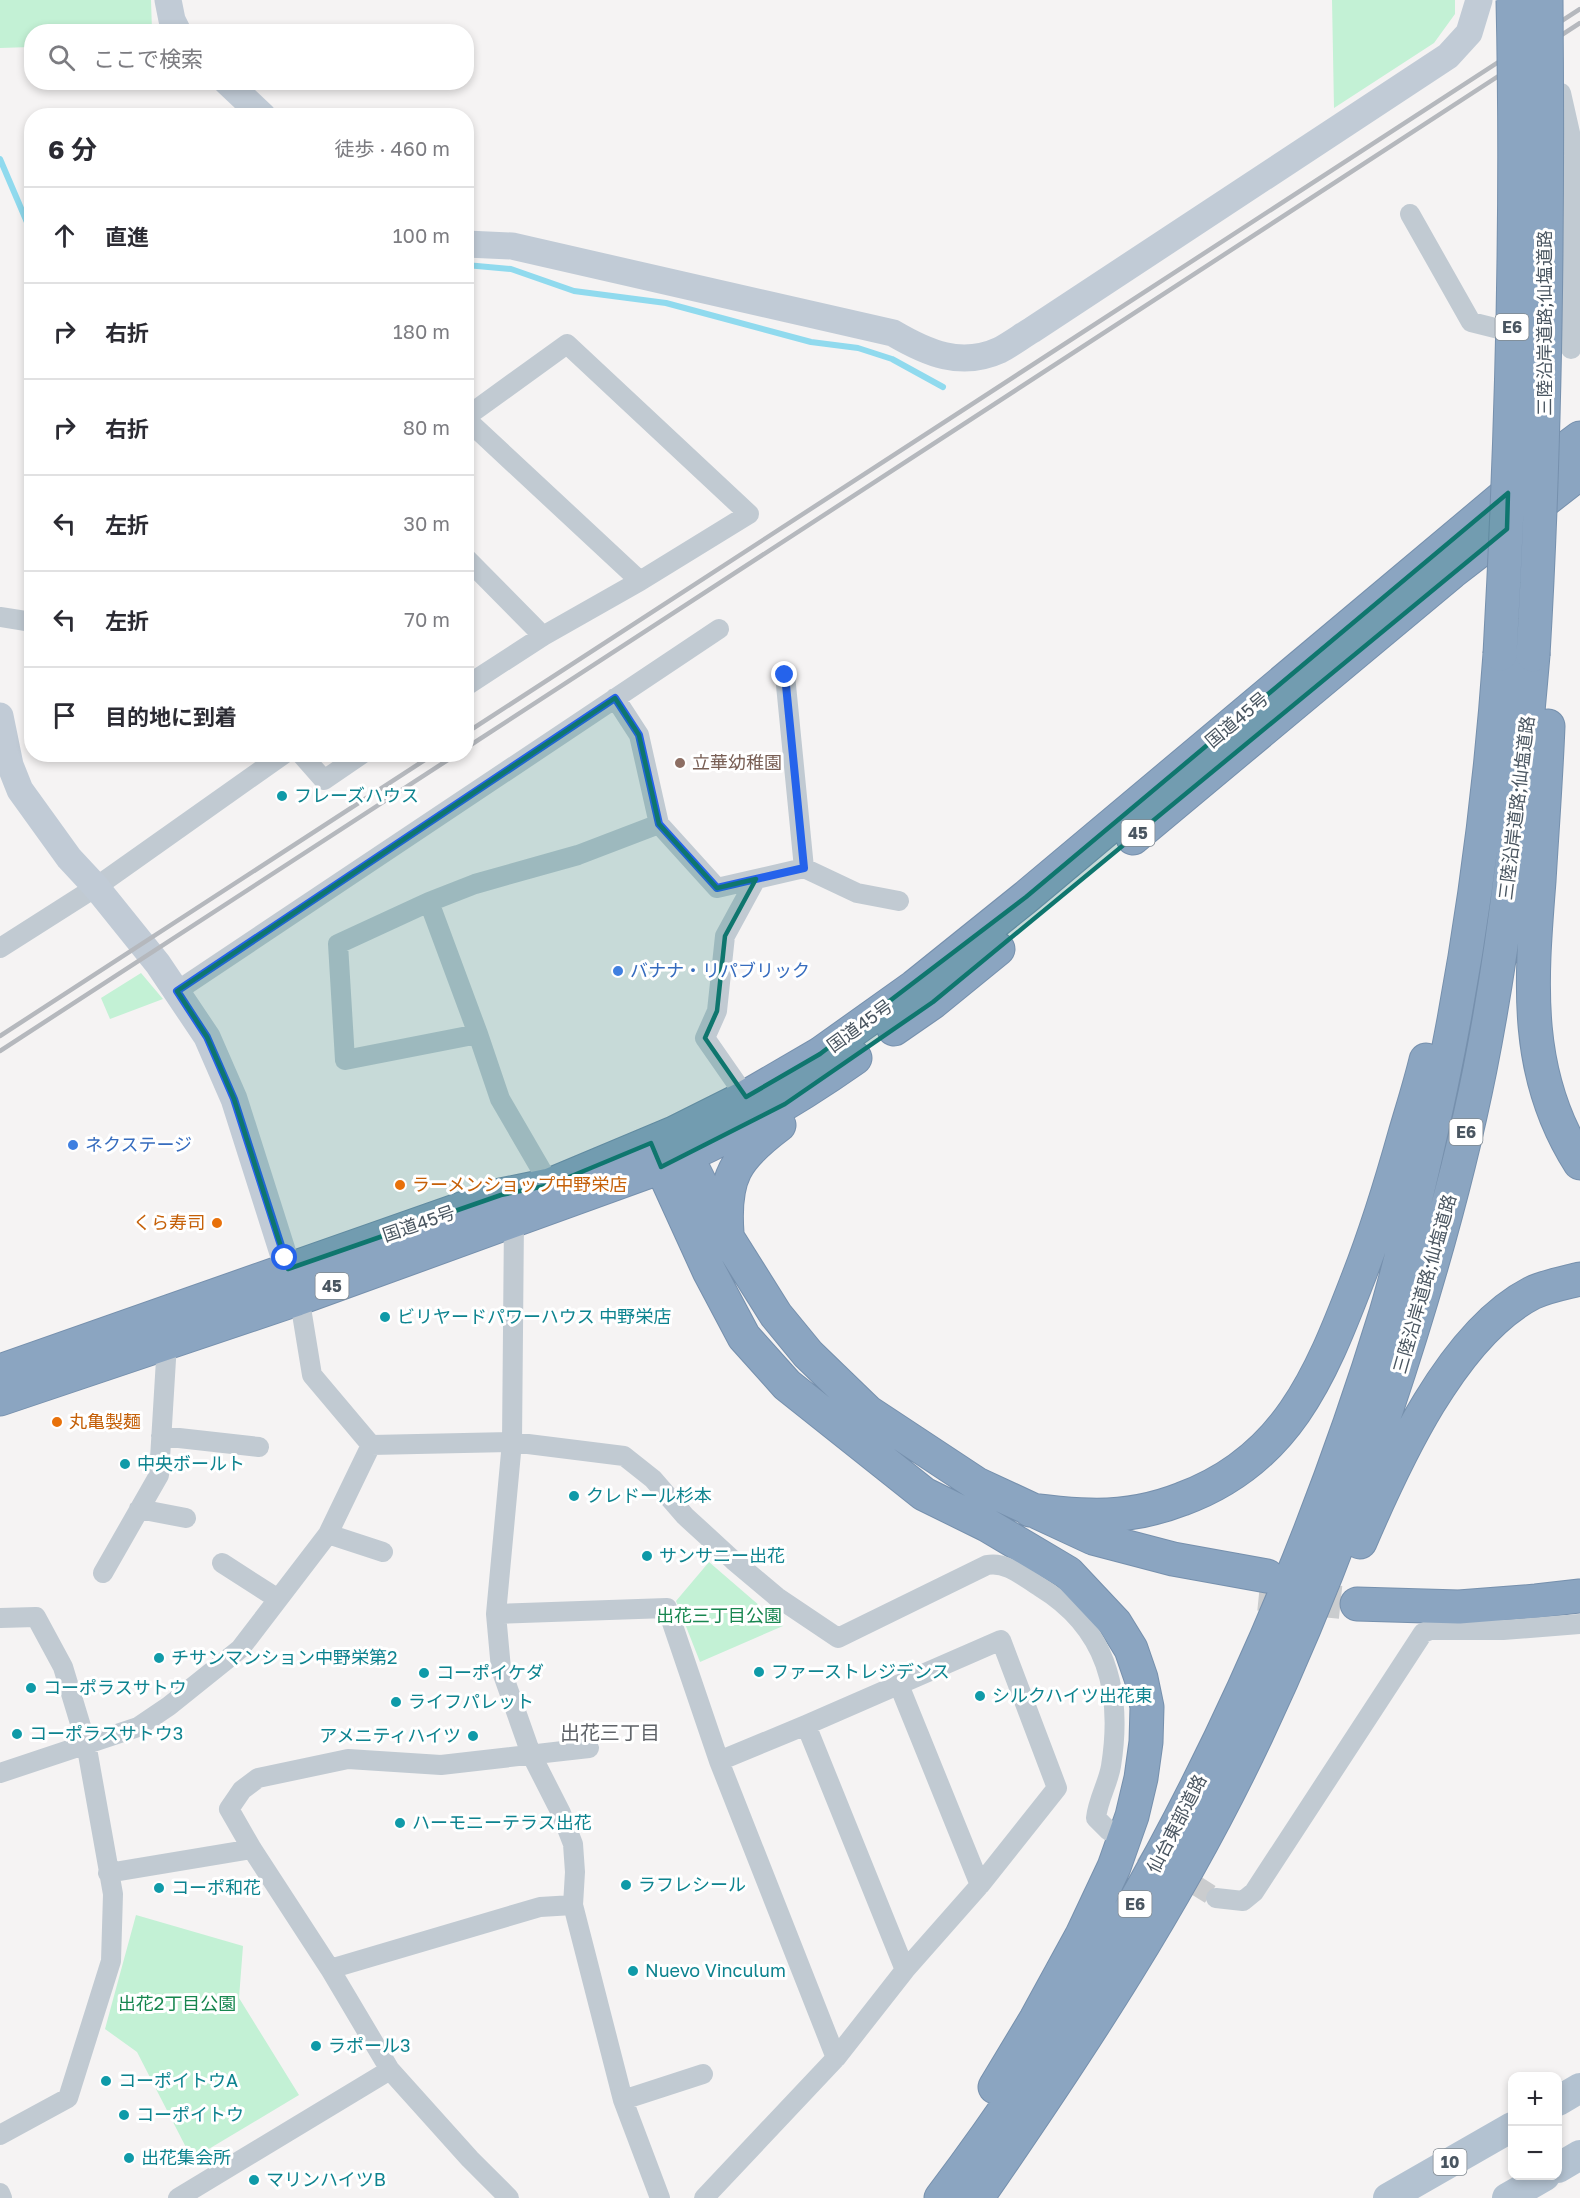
<!DOCTYPE html>
<html lang="ja">
<head>
<meta charset="utf-8">
<style>
	body { margin:0; font-family:"Golos Text","Noto Sans JP",sans-serif; background:#f7f7f7; color:#2b2b33 }
	.controls { position:absolute; right:18px; bottom:18px; display:grid; overflow:hidden; border-radius:12px; box-shadow:0 3px 9px #0003 }
	.controls button { width:54px; height:54px; display:grid; place-items:center; padding:0; border:0; border-bottom:2px solid #e1e1e2; background:#fff; color:#2b2b33; font:30px sans-serif }
	.stop { position:absolute; width:18px; height:18px; margin:-14px; border:4px solid #2563eb; border-radius:50%; background:#fff }
	.stop.end { background:#2563eb; border-color:#fff; box-shadow:0 2px 6px #0008 }
	.list { margin:0; padding:0; list-style:none }
	h2 { display:flex; justify-content:space-between; align-items:center; height:78px; margin:0; padding:0 24px; font-size:26px }
	h2 small { font-size:20px; font-weight:400; color:#7c7c81 }
	.list li { display:grid; grid-template-columns:39px 1fr auto; gap:18px; align-items:center; box-sizing:border-box; height:96px; padding:0 24px; border-top:2px solid #e1e1e2 }
	.list b { display:block; font-size:22px; white-space:nowrap }
	.list em { font-size:20px; font-style:normal; color:#7c7c81 }
	.icon { flex:none; width:33px; height:33px; fill:none; stroke:currentColor; stroke-width:2; stroke-linecap:round; stroke-linejoin:round }
	.map { position:relative; flex:none; width:1580px; height:2198px; overflow:hidden }
	.search { position:absolute; background:#fff; box-shadow:0 3px 9px #0003; left:24px; top:24px; width:450px; height:66px; display:flex; align-items:center; gap:15px; box-sizing:border-box; padding:0 21px; border-radius:24px; color:#7c7c81; font-size:22px }
	.panel { position:absolute; background:#fff; box-shadow:0 3px 9px #0003; left:24px; top:108px; width:450px; height:654px; border-radius:24px }
	.map>svg:first-child { display:block }
	.green { fill:#c3f1d5 }
	.lines { fill:none; stroke-linecap:round; stroke-linejoin:round }
	.stream { stroke:#90daee; stroke-width:6 }
	.street-tunnel { stroke:#caccce; stroke-width:20; stroke-dasharray:20 10; stroke-linecap:butt }
	.highway-tunnel { stroke:#caccce; stroke-width:33; stroke-dasharray:33 16; stroke-linecap:butt }
	.highway-casing { stroke:#7690ad; stroke-width:35 }
	.street { stroke:#c1cad2; stroke-width:20 }
	.secondary { stroke:#c1cbd6; stroke-width:27 }
	.primary { stroke:#b3c2d1; stroke-width:30 }
	.highway { stroke:#8ba5c1; stroke-width:33 }
	.rail { stroke:#b5b8bd; stroke-width:4.5 }
	.highway-bridge-casing { stroke:#7690ad; stroke-width:35; stroke-linecap:butt }
	.highway-bridge { stroke:#8ba5c1; stroke-width:33 }
	.route { stroke:#2563eb; stroke-width:8 }
	.marked { fill:#0f766e; fill-opacity:0.2; stroke:#0f766e; stroke-width:4.5; stroke-linejoin:round }
	.education-dot { fill:#8d6e63; stroke:#fff; stroke-width:2 }
	.culture-dot { fill:#0f9aa8; stroke:#fff; stroke-width:2 }
	.shop-dot { fill:#3f7fe0; stroke:#fff; stroke-width:2 }
	.food-dot { fill:#e8710a; stroke:#fff; stroke-width:2 }
	.labels { text-anchor:middle; stroke-width:6; stroke-linejoin:round; paint-order:stroke }
	.shield { fill:#fff; stroke:#808990; stroke-width:1.5 }
	.shield-label { font-size:16px; font-weight:bold; fill:#4a5661 }
	.street-label { font-size:18px; fill:#4a5661; stroke:#fff }
	.education-label { font-size:18px; fill:#785e54; stroke:#fff; text-anchor:start }
	.culture-label { font-size:18px; fill:#0d838f; stroke:#fff; text-anchor:start }
	.shop-label { font-size:18px; fill:#366cbe; stroke:#fff; text-anchor:start }
	.food-label { font-size:18px; fill:#c56008; stroke:#fff; text-anchor:start }
	.park-label { font-size:18px; fill:#17864f; stroke:#fff }
	.neighbourhood-label { font-size:20px; fill:#5f6368; stroke:#fff }
</style>
</head>
<body>
<div class="map">
<svg width="1580" height="2198" viewBox="0 0 1580 2198">
	<rect width="100%" height="100%" fill="#f5f3f3"/>
	<!-- green -->
	<path class="green" d="M0,0H151L152,31L32,32L31,47L0,48Z
		M1332,0H1455V14L1434,43L1334,108Z
		M141,973L163,999L110,1019L101,998Z
		M709,1562L783,1626L700,1662L676,1601Z
		M136,1915L243,1946L239,1998L299,2095L192,2159L137,2052L105,2029Z"/>
	<g class="lines">
		<!-- stream -->
		<path class="stream" d="M0,159L32,234
			M466,265L511,269L574,291L666,303L811,342L858,348L892,359L943,387"/>
		<!-- street-tunnel -->
		<path class="street-tunnel" d="M1117,1836L1216,1898"/>
		<!-- highway-tunnel -->
		<path class="highway-tunnel" d="M1259,1594L1357,1604"/>
		<!-- highway casing -->
		<g class="highway-casing">
			<path id="highway" d="M1548,726C1546,778 1542,830 1539,881C1531,982 1523,1074 1580,1163
				M1133,838L1452,572L1580,473
				M894,1029L933,1002L998,949
				M677,1137L727,1237L776,1315L808,1354L868,1412L977,1484L1093,1538L1173,1559L1267,1576
				M652,1146L709,1271L744,1337L787,1385L924,1494L987,1525L1068,1573L1115,1623L1131,1649L1141,1678L1147,1707L1146,1742L1141,1778L1132,1816L1114,1867L1082,1935L1036,2019L995,2087
				M727,1233C723,1177 735,1158 779,1125
				M0,1371L501,1195L550,1185L674,1133L746,1097L820,1054L914,987L1026,897L1521,482L1580,438
				M0,1399L297,1299L661,1167C730,1138 794,1101 855,1058
				M1030,1510C1050,1512 1069,1515 1089,1515C1120,1516 1154,1510 1182,1499C1286,1461 1320,1377 1357,1281C1376,1233 1391,1184 1405,1134C1412,1110 1420,1085 1426,1060
				M1360,1542C1394,1463 1452,1334 1532,1293C1547,1286 1564,1283 1580,1279
				M1357,1604L1459,1607L1536,1601L1580,1596
				M941,2198C1142,1932 1288,1631 1386,1313C1401,1262 1413,1210 1425,1159C1464,992 1488,825 1500,654
				M977,2198C1080,2049 1180,1898 1257,1734C1307,1628 1350,1518 1387,1408C1424,1297 1457,1184 1480,1069C1507,933 1521,794 1533,655"/>
		</g>
		<!-- street -->
		<path class="street" d="M1561,93L1573,146L1571,349
			M1410,214L1471,322L1523,335
			M466,417L567,344L749,514L640,581L543,636L466,686
			M466,419L640,581
			M466,558L543,636
			M0,617L32,622
			M615,698L639,735L659,824L717,888L804,868L785,675
			M301,754L324,780L362,754
			M804,868L857,893L899,901
			M429,902L478,1034L500,1099L550,1185
			M0,948L96,887L284,754
			M177,991L719,629
			M478,1034L345,1060L338,944L429,902L475,884L578,855L659,824
			M746,1097L705,1038L717,1011L725,936L756,879
			M514,1219L512,1442L496,1614L501,1669L531,1754L561,1813L573,1844L575,1872L573,1905L623,2100L660,2198
			M294,1291L302,1314L312,1375L371,1445
			M161,1436L259,1447
			M371,1445L512,1442L624,1456L653,1479L685,1516L733,1560L777,1597L838,1638L987,1565C1006,1561 1024,1577 1040,1587C1107,1628 1123,1691 1111,1766C1108,1784 1098,1799 1096,1818L1109,1831
			M139,1509L186,1518
			M328,1534L383,1552
			M222,1563L278,1599
			M103,1573L159,1475L167,1343
			M496,1614L667,1608L719,1761L836,2058
			M0,1618L36,1617L63,1667L86,1743L113,1894L111,1961L68,2098L0,2135
			M899,1685L980,1885
			M806,1725L905,1970
			M0,1773L138,1727L169,1706L240,1649L328,1534L371,1445
			M108,1873L252,1849
			M1216,1898L1243,1901L1254,1892L1423,1633L1430,1630H1503L1580,1624
			M330,1969L540,1907L573,1905
			M623,2100L703,2074
			M0,2193L2,2198
			M178,2198L390,2070
			M509,2198L470,2159L390,2070L330,1969L252,1849L229,1809L242,1790L258,1778L348,1759L441,1765L589,1748
			M704,2198L836,2058L905,1970L980,1885L1057,1788L1001,1640L806,1725L719,1761"/>
		<!-- secondary -->
		<path class="secondary" d="M168,0L172,20L178,32
			M227,82L263,116
			M466,244L512,246L893,333C927,353 961,368 1000,350C1011,344 1022,336 1032,330L1448,56L1469,33L1479,0
			M0,716L10,765L20,790L69,858L96,887L158,964L207,1037L234,1099L288,1269"/>
		<!-- primary -->
		<path class="primary" d="M1558,2101L1580,2088
			M1558,2168L1580,2155
			M1388,2198L1512,2127
			M1507,2198L1545,2176"/>
		<!-- highway -->
		<use href="#highway" class="highway"/>
		<!-- rail -->
		<path class="rail" d="M466,733L1580,9
			M466,748L1580,23
			M0,1036L434,754
			M0,1051L457,754"/>
		<!-- highway-bridge casing -->
		<g class="highway-bridge-casing">
			<path id="highway-bridge" d="M1500,654C1512,437 1518,218 1513,0
				M1533,655C1546,437 1548,218 1546,0"/>
		</g>
		<!-- highway-bridge -->
		<use href="#highway-bridge" class="highway-bridge"/>
	</g>
	<g class="lines">
		<!-- route -->
		<path class="route" d="M285,1258L234,1099L207,1037L177,991L615,698L639,735L659,824L717,888L804,868L785,675"/>
	</g>
	<!-- marked area -->
	<path class="marked" d="M1508,493L1507,529L933,1002L785,1104L661,1167L651,1143L550,1185L501,1195L288,1269L234,1099L207,1037L177,991L615,698L639,735L659,824L717,888L756,879L725,936L717,1011L705,1038L746,1097L820,1054L1026,897Z"/>
	<!-- markers -->
	<circle class="education-dot" cx="680" cy="763" r="6"/>
	<g class="culture-dot">
		<circle cx="282" cy="796" r="6"/>
		<circle cx="385" cy="1317" r="6"/>
		<circle cx="125" cy="1464" r="6"/>
		<circle cx="574" cy="1496" r="6"/>
		<circle cx="647" cy="1556" r="6"/>
		<circle cx="159" cy="1658" r="6"/>
		<circle cx="759" cy="1672" r="6"/>
		<circle cx="424" cy="1673" r="6"/>
		<circle cx="31" cy="1688" r="6"/>
		<circle cx="980" cy="1696" r="6"/>
		<circle cx="396" cy="1702" r="6"/>
		<circle cx="17" cy="1734" r="6"/>
		<circle cx="473" cy="1736" r="6"/>
		<circle cx="400" cy="1823" r="6"/>
		<circle cx="626" cy="1885" r="6"/>
		<circle cx="159" cy="1888" r="6"/>
		<circle cx="633" cy="1971" r="6"/>
		<circle cx="316" cy="2046" r="6"/>
		<circle cx="106" cy="2081" r="6"/>
		<circle cx="124" cy="2115" r="6"/>
		<circle cx="129" cy="2158" r="6"/>
		<circle cx="254" cy="2180" r="6"/>
	</g>
	<g class="shop-dot">
		<circle cx="618" cy="971" r="6"/>
		<circle cx="73" cy="1145" r="6"/>
	</g>
	<g class="food-dot">
		<circle cx="400" cy="1185" r="6"/>
		<circle cx="217" cy="1223" r="6"/>
		<circle cx="57" cy="1422" r="6"/>
	</g>
	<g class="labels">
		<!-- shield labels -->
		<g class="shield">
			<rect x="1495.5" y="314" width="33" height="26" rx="4.5"/>
			<rect x="1121.5" y="820" width="33" height="26" rx="4.5"/>
			<rect x="1449.5" y="1119" width="33" height="26" rx="4.5"/>
			<rect x="315.5" y="1273" width="33" height="26" rx="4.5"/>
			<rect x="1118.5" y="1891" width="33" height="26" rx="4.5"/>
			<rect x="1433.5" y="2149" width="33" height="26" rx="4.5"/>
		</g>
		<g class="shield-label">
			<text x="1512" y="333">E6</text>
			<text x="1138" y="839">45</text>
			<text x="1466" y="1138">E6</text>
			<text x="332" y="1292">45</text>
			<text x="1135" y="1910">E6</text>
			<text x="1450" y="2168">10</text>
		</g>
		<!-- street labels -->
		<g class="street-label">
			<text transform="translate(1545 323) rotate(-90)" y="6">三陸沿岸道路;仙塩道路</text>
			<text transform="translate(1237 720) rotate(-40)" y="6">国道45号</text>
			<text transform="translate(1517 808) rotate(-83)" y="6">三陸沿岸道路;仙塩道路</text>
			<text transform="translate(860 1026) rotate(-36)" y="6">国道45号</text>
			<text transform="translate(419 1224) rotate(-19)" y="6">国道45号</text>
			<text transform="translate(1425 1284) rotate(-74)" y="6">三陸沿岸道路;仙塩道路</text>
			<text transform="translate(1177 1824) rotate(-63)" y="6">仙台東部道路</text>
		</g>
		<!-- education labels -->
		<g class="education-label">
			<text x="692" y="769">立華幼稚園</text>
		</g>
		<!-- culture labels -->
		<g class="culture-label">
			<text x="294" y="802">フレーズハウス</text>
			<text x="397" y="1323">ビリヤードパワーハウス 中野栄店</text>
			<text x="137" y="1470">中央ボールト</text>
			<text x="586" y="1502">クレドール杉本</text>
			<text x="659" y="1562">サンサニー出花</text>
			<text x="171" y="1664">チサンマンション中野栄第2</text>
			<text x="771" y="1678">ファーストレジデンス</text>
			<text x="436" y="1679">コーポイケダ</text>
			<text x="43" y="1694">コーポラスサトウ</text>
			<text x="992" y="1702">シルクハイツ出花東</text>
			<text x="408" y="1708">ライフパレット</text>
			<text x="29" y="1740">コーポラスサトウ3</text>
			<text x="461" y="1742" text-anchor="end">アメニティハイツ</text>
			<text x="412" y="1829">ハーモニーテラス出花</text>
			<text x="638" y="1891">ラフレシール</text>
			<text x="171" y="1894">コーポ和花</text>
			<text x="645" y="1977">Nuevo Vinculum</text>
			<text x="328" y="2052">ラポール3</text>
			<text x="118" y="2087">コーポイトウA</text>
			<text x="136" y="2121">コーポイトウ</text>
			<text x="141" y="2164">出花集会所</text>
			<text x="266" y="2186">マリンハイツB</text>
		</g>
		<!-- shop labels -->
		<g class="shop-label">
			<text x="630" y="977">バナナ・リパブリック</text>
			<text x="85" y="1151">ネクステージ</text>
		</g>
		<!-- food labels -->
		<g class="food-label">
			<text x="412" y="1191">ラーメンショップ中野栄店</text>
			<text x="205" y="1229" text-anchor="end">くら寿司</text>
			<text x="69" y="1428">丸亀製麺</text>
		</g>
		<!-- park labels -->
		<g class="park-label">
			<text x="719" y="1622">出花三丁目公園</text>
			<text x="177" y="2010">出花2丁目公園</text>
		</g>
		<!-- neighbourhood labels -->
		<g class="neighbourhood-label">
			<text x="610" y="1740">出花三丁目</text>
		</g>
	</g>
</svg>
<div class="controls">
<button>+</button>
<button>−</button>
</div>
<div class="stop" style="left:285px;top:1258px"></div>
<div class="stop end" style="left:785px;top:675px"></div>
<div class="search"><svg class="icon" aria-label="search" viewBox="0 0 24 24"><circle cx="10" cy="10" r="6"/><path d="M15 15l6 6"/></svg>ここで検索</div>
<section class="panel">
<h2>6 分<small>徒歩 · 460 m</small></h2>
<ul class="list">
<li><svg class="icon" aria-label="ahead" viewBox="0 0 24 24"><path d="M12 20V5M6 11l6-6 6 6"/></svg><div><b>直進</b></div><em>100 m</em></li>
<li><svg class="icon" aria-label="right" viewBox="0 0 24 24"><path d="M7 20v-9h11M14 6l5 5-5 5"/></svg><div><b>右折</b></div><em>180 m</em></li>
<li><svg class="icon" aria-label="right" viewBox="0 0 24 24"><path d="M7 20v-9h11M14 6l5 5-5 5"/></svg><div><b>右折</b></div><em>80 m</em></li>
<li><svg class="icon" aria-label="left" viewBox="0 0 24 24"><path d="M17 20v-9H6M10 6l-5 5 5 5"/></svg><div><b>左折</b></div><em>30 m</em></li>
<li><svg class="icon" aria-label="left" viewBox="0 0 24 24"><path d="M17 20v-9H6M10 6l-5 5 5 5"/></svg><div><b>左折</b></div><em>70 m</em></li>
<li><svg class="icon" aria-label="arrive" viewBox="0 0 24 24"><path d="M6 21V4h12l-3 4 3 4H6"/></svg><div><b>目的地に到着</b></div></li>
</ul>
</section>
</div>
</body>
</html>
